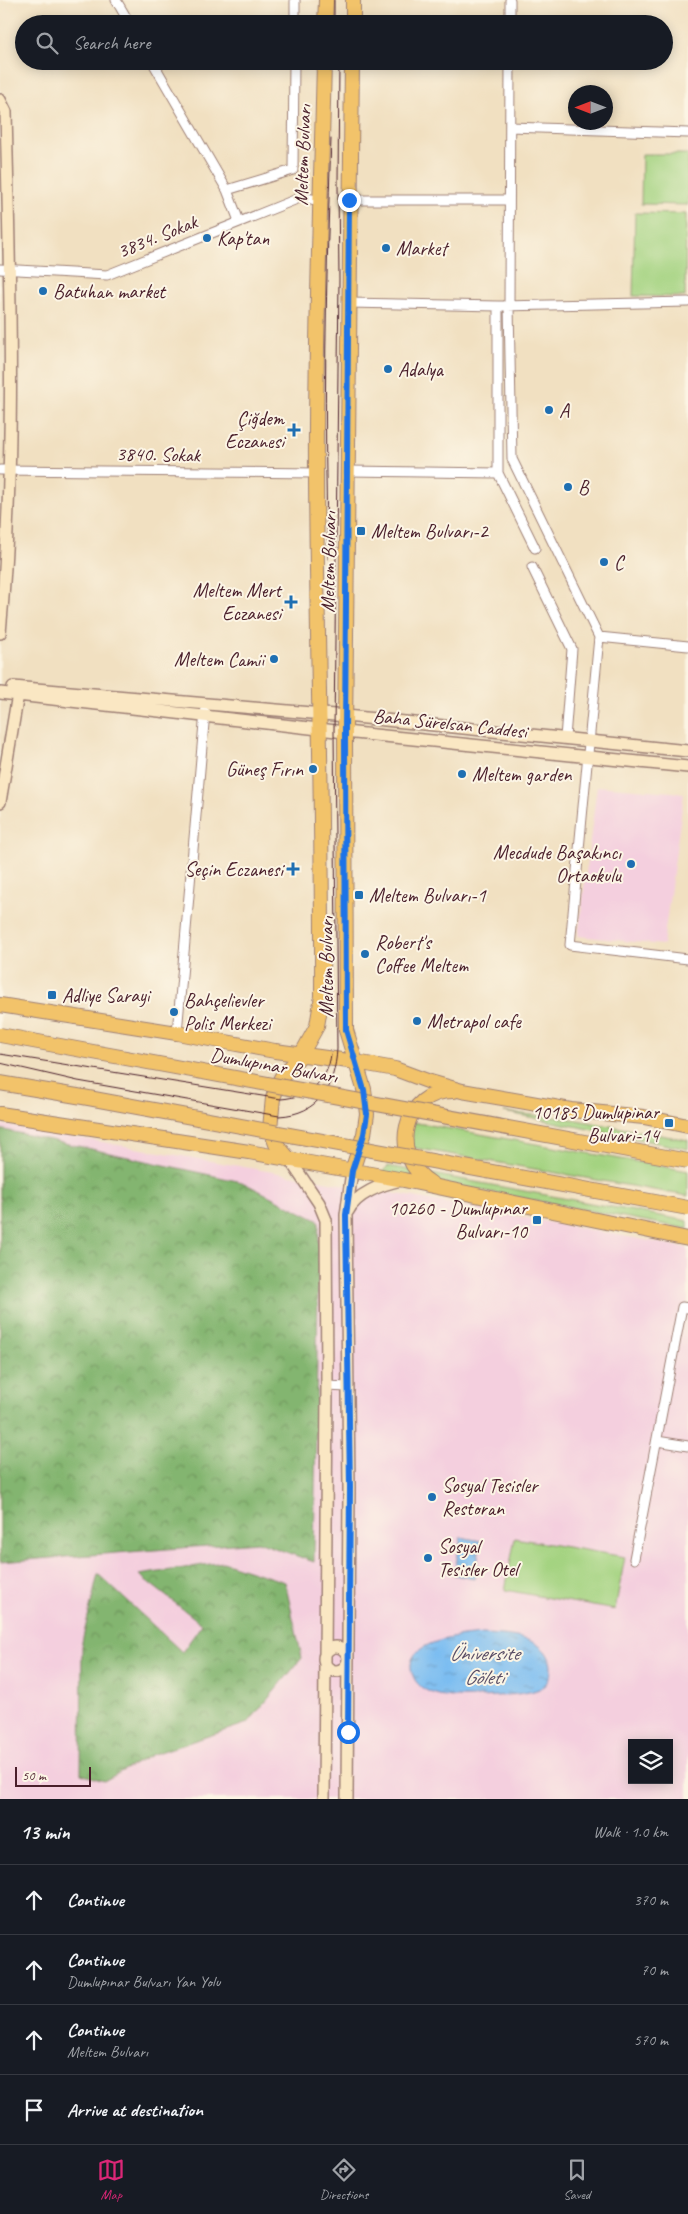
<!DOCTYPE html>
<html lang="en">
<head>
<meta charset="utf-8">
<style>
	body { margin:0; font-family:Caveat,sans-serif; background:#242831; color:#f1f3f6 }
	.controls { position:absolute; right:15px; bottom:15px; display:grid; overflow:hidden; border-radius:0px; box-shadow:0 2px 12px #0003 }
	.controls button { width:45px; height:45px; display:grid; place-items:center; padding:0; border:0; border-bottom:1px solid #363941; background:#171b24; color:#f1f3f6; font:25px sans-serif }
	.compass { position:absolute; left:568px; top:85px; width:45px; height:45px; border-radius:50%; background:#171b24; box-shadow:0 2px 12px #0003; rotate:270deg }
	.scale { position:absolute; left:15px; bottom:12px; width:76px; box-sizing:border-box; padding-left:5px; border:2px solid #4a1f2b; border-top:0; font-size:14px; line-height:18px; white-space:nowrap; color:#4a1f2b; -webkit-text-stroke:4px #fcf5e5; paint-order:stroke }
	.stop { position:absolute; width:15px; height:15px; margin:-11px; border:4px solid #1a73e8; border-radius:50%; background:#fff }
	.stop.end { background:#1a73e8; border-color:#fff; box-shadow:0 1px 5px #0008 }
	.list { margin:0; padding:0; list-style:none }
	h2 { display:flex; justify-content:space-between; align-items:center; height:65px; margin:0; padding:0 20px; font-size:21px }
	h2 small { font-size:16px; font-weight:400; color:#9ea1a6 }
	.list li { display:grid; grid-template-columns:32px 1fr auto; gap:15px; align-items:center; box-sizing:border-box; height:70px; padding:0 20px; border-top:1px solid #363941 }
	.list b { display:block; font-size:19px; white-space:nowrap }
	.list p { margin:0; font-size:16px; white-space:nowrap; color:#9ea1a6 }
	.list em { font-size:16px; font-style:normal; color:#9ea1a6 }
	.icon { flex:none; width:28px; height:28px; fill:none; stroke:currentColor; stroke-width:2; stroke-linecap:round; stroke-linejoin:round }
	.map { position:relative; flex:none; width:688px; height:1799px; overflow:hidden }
	.search { position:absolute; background:#171b24; box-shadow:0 2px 12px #0003; left:15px; right:15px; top:15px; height:55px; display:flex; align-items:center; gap:12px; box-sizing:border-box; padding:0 18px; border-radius:28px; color:#9ea1a6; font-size:19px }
	.sheet { height:345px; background:#171b24 }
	nav { display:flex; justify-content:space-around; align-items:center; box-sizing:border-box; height:70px; border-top:1px solid #363941; background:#171b24; font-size:14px; color:#9ea1a6 }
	nav a { display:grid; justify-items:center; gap:2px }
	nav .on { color:#db2777 }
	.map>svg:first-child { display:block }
	.built { fill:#f4cfde; fill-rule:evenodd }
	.green { fill:#a4d381; stroke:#777956 }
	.forest { fill:url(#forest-crowns); stroke:#666a4d }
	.water { fill:url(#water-ripples); stroke:#636e8e }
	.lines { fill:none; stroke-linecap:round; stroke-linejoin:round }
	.street-casing { stroke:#9e8076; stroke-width:11 }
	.secondary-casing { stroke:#9e8076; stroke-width:14 }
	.primary-casing { stroke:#9e8076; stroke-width:16 }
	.street { stroke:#fff; stroke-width:9 }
	.secondary { stroke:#fae7c3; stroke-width:11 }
	.primary { stroke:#f2c36a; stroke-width:14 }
	.tram { stroke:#4a1f2b; stroke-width:1 }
	.primary-bridge-casing { stroke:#9e8076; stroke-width:16; stroke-linecap:butt }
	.primary-bridge { stroke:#f2c36a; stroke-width:14 }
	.route { stroke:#1a73e8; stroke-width:6 }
	.poi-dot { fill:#1f6fb2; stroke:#fcf5e5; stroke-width:2 }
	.labels { text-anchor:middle; stroke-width:4; stroke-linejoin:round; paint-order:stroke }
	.street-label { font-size:20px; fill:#4a1f2b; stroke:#fcf5e5 }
	.poi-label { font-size:20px; fill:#4a1f2b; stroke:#fcf5e5; text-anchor:start }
	.water-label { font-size:21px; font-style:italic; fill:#594e66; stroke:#fcf5e5 }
</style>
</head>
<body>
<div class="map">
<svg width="688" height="1799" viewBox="0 0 688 1799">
	<defs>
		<pattern id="forest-crowns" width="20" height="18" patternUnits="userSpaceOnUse" patternTransform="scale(1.25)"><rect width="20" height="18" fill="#83b56f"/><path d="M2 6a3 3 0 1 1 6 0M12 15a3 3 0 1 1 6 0" fill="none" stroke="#6d935b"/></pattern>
		<pattern id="water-ripples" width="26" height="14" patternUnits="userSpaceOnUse" patternTransform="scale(1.25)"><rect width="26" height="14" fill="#7cbdf1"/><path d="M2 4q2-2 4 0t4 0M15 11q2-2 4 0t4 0" fill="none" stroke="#6899c3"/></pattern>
	</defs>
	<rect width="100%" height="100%" fill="#fcf5e5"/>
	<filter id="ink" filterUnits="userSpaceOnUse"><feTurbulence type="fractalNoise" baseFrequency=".02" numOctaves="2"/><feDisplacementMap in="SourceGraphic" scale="10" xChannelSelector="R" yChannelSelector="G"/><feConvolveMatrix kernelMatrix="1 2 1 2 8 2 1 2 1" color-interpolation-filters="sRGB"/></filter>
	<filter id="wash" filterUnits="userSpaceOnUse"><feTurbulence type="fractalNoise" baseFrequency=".0096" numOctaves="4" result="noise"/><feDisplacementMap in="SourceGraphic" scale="20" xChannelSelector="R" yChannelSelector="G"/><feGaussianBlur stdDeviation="1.12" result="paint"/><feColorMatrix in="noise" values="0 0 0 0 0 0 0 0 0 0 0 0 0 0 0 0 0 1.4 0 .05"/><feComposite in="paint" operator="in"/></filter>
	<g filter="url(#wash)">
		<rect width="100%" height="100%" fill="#f1e0c1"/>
		<!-- built -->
		<path class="built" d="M597,786L684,793L663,945L578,936Z
			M0,1124L403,1195L688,1248V1799H0ZM632,1743H669V1780H632Z"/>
		<!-- green -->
		<path class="green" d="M642,154H688V205L641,204Z
			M635,213L686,214L685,297L633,296Z
			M504,1112L571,1119L688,1140V1149Z
			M412,1122L688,1171V1196L409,1147Z
			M388,1166L688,1221V1229L382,1172Z
			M515,1538L625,1557L615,1610L505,1590Z"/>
		<!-- forest -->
		<path class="forest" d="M0,1129L242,1182L319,1221L314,1562L258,1542L0,1562Z
			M223,1562L285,1582L302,1658L248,1723L151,1755L104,1781L81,1774L82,1642L98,1574L182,1652L202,1624L139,1575Z"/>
		<!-- water -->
		<path class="water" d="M461,1537L481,1541L474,1579L454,1575Z
			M483,1634C507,1635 553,1636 551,1671C550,1678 546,1686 539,1689C525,1696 461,1699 444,1696C433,1694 421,1690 415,1680C394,1641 460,1636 483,1634Z"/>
	</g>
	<g filter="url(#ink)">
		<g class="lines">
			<!-- street casing -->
			<g class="street-casing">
				<path id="street" d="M116,0L130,24
					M510,0V24
					M295,24V0
					M152,61L227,190L239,221
					M510,61L509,306L512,459L599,637L570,945L688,959
					M510,127L688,133
					M227,190L293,170L294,61
					M349,200H509
					M0,269L107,275L302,197L321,201
					M349,303L498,306L688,302
					M498,306V473L535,548
					M0,470L316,473
					M349,471L498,473
					M532,567L572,649L565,738
					M599,637L688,646
					M177,1033L205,712
					M327,1386L347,1387
					M657,1441L688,1446
					M634,1559L682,1307L688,1308"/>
			</g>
			<!-- secondary casing -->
			<g class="secondary-casing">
				<path id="secondary" d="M0,100L6,112C10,286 16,460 0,633
					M13,687L346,716L688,751
					M0,693L345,732L688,767
					M0,802L19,688
					M290,1160L319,1203L326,1220L327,1386L324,1799
					M348,1211C356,1194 382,1184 401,1180
					M324 1659a12 12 0 1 1 24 0a12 12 0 1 1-24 0Z
					M347,1799L349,1487L346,1215L352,1171"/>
			</g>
			<!-- primary casing -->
			<g class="primary-casing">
				<path id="primary" d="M325,24L326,0
					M353,24V0
					M352,61L345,732L346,1030L364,1089L367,1114L364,1134L352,1171
					M0,1005L177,1033L275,1051L356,1062L395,1069L430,1082L462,1091L571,1110L644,1117L688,1126
					M0,1114L249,1152L404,1180L688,1239
					M290,1160L276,1144L270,1128L273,1098L281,1078L301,1055L317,1026L322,996C323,822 317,648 316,475C315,337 321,199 324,61
					M431,1183C388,1157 402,1090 454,1091"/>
			</g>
			<!-- street -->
			<use href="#street" class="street"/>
			<!-- secondary -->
			<use href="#secondary" class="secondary"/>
			<!-- primary -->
			<use href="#primary" class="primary"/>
			<!-- tram -->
			<path class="tram" d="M334,24V0
				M328,559C323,419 326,279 331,139
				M0,1054L281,1099C308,1097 328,1082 331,1054
				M0,1063L78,1081L279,1116C319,1114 335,1086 337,1049L334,731L339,279L338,184L339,61"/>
			<!-- primary-bridge casing -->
			<g class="primary-bridge-casing">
				<path id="primary-bridge" d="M0,1035L688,1161
					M0,1083L83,1097L688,1208"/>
			</g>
			<!-- primary-bridge -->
			<use href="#primary-bridge" class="primary-bridge"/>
		</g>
	</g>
	<g class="lines" filter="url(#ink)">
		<!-- route -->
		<path class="route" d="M348,1732L350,1487L346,1215L352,1171L364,1134L367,1114L364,1090L346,1030L345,732L349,200"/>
	</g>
	<!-- markers -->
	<g class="poi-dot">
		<circle cx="207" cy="238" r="5"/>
		<circle cx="386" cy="248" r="5"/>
		<circle cx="43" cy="291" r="5"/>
		<circle cx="388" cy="369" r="5"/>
		<circle cx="549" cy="410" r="5"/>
		<path d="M291.5 422.5h5v5h5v5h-5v5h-5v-5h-5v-5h5z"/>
		<circle cx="568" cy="487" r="5"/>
		<rect x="356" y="526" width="10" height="10" rx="2.5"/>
		<circle cx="604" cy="562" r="5"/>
		<path d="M288.5 594.5h5v5h5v5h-5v5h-5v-5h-5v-5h5z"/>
		<circle cx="274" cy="659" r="5"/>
		<circle cx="313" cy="769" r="5"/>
		<circle cx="462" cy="774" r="5"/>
		<circle cx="631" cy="864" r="5"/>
		<path d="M290.5 861.5h5v5h5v5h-5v5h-5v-5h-5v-5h5z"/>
		<rect x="354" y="890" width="10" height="10" rx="2.5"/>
		<circle cx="365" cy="954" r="5"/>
		<rect x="47" y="990" width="10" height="10" rx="2.5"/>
		<circle cx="174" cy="1012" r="5"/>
		<circle cx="417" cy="1021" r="5"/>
		<rect x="664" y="1118" width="10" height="10" rx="2.5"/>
		<rect x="532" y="1215" width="10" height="10" rx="2.5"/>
		<circle cx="432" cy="1497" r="5"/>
		<circle cx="428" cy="1558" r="5"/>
	</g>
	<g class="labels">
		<!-- street labels -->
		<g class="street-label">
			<text transform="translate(302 155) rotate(-88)" y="7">Meltem Bulvarı</text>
			<text transform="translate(157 236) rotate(-22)" y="7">3834. Sokak</text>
			<text transform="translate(158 454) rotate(1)" y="7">3840. Sokak</text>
			<text transform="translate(328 562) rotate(-89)" y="7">Meltem Bulvarı</text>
			<text transform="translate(450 723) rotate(6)" y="7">Baha Sürelsan Caddesi</text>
			<text transform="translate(326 967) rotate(-90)" y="7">Meltem Bulvarı</text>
			<text transform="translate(274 1065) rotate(10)" y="7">Dumlupınar Bulvarı</text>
		</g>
		<!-- poi labels -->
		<g class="poi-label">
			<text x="217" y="245">Kap'tan</text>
			<text x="396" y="255">Market</text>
			<text x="53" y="298">Batuhan market</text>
			<text x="398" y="376">Adalya</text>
			<text x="559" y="417">A</text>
			<text x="284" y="425" text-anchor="end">Çiğdem<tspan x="284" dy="23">Eczanesi</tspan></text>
			<text x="578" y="494">B</text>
			<text x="371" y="538">Meltem Bulvarı-2</text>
			<text x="614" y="569">C</text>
			<text x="281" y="597" text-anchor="end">Meltem Mert<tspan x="281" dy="23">Eczanesi</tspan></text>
			<text x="264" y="666" text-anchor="end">Meltem Camii</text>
			<text x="303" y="776" text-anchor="end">Güneş Fırın</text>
			<text x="472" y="781">Meltem garden</text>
			<text x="621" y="859" text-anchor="end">Mecdude Başakıncı<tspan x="621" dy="23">Ortaokulu</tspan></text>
			<text x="283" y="876" text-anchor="end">Seçin Eczanesi</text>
			<text x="369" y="902">Meltem Bulvarı-1</text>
			<text x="375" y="949">Robert's<tspan x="375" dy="23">Coffee Meltem</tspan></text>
			<text x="62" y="1002">Adliye Sarayi</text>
			<text x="184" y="1007">Bahçelievler<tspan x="184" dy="23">Polis Merkezi</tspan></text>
			<text x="427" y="1028">Metrapol cafe</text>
			<text x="659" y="1119" text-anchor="end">10185 Dumlupinar<tspan x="659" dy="23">Bulvari-14</tspan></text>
			<text x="527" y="1215" text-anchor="end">10260 - Dumlupınar<tspan x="527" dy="23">Bulvarı-10</tspan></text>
			<text x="442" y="1492">Sosyal Tesisler<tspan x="442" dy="23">Restoran</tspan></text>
			<text x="438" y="1553">Sosyal<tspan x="438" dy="23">Tesisler Otel</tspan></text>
		</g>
		<!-- water labels -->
		<g class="water-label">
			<text x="484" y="1660">Üniversite<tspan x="484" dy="24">Göleti</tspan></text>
		</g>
	</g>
</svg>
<div class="controls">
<button><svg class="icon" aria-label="layers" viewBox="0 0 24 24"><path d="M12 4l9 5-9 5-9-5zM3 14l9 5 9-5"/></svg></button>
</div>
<svg class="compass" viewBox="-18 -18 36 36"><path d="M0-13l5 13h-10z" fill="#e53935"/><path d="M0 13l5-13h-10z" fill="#9ea1a6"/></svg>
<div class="scale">50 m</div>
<div class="stop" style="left:348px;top:1732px"></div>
<div class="stop end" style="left:349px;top:200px"></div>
<div class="search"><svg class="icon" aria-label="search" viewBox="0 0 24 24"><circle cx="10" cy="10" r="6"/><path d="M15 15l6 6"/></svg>Search here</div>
</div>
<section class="sheet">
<h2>13 min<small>Walk · 1.0 km</small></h2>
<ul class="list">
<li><svg class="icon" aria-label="ahead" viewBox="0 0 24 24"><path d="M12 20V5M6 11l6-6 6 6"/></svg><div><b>Continue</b></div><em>370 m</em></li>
<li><svg class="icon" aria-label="ahead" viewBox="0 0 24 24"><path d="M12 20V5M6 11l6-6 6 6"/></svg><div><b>Continue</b><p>Dumlupınar Bulvarı Yan Yolu</p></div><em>70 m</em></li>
<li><svg class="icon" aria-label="ahead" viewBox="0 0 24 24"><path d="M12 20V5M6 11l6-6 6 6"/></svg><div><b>Continue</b><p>Meltem Bulvarı</p></div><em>570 m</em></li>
<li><svg class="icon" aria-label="arrive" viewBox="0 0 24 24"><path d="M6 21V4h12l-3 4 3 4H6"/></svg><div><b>Arrive at destination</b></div></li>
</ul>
</section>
<nav>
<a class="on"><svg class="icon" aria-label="map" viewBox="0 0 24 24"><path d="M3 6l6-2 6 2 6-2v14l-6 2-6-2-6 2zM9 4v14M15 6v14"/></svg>Map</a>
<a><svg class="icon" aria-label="directions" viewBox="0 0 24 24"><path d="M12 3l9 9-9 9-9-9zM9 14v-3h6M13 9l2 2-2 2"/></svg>Directions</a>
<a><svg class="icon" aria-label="saved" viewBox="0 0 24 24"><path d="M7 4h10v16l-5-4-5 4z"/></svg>Saved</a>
</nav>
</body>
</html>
